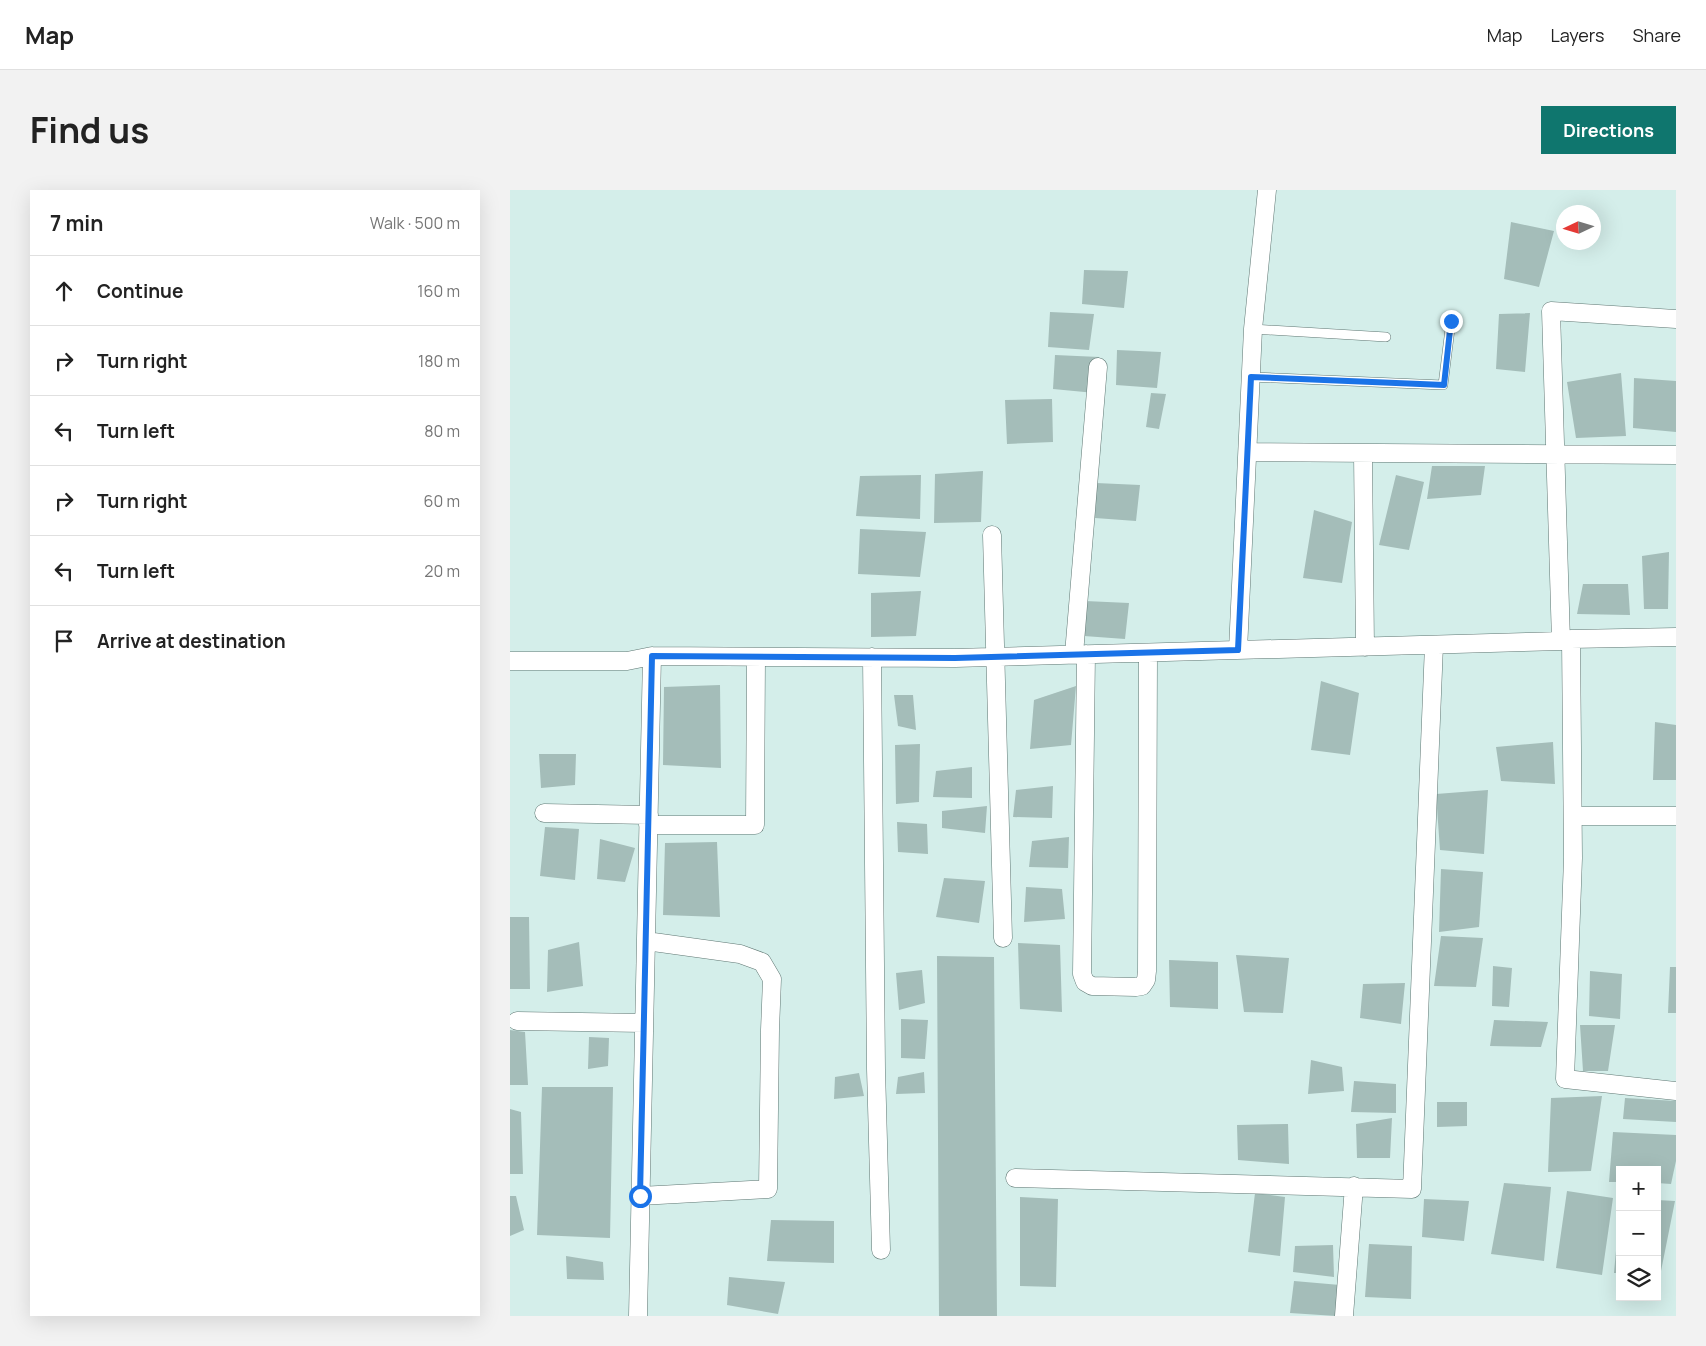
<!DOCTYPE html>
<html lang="en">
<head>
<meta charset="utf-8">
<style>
	body { margin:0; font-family:Manrope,sans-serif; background:#f2f2f2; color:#222 }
	.controls { position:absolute; right:15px; bottom:15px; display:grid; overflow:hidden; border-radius:0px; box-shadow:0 5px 20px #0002 }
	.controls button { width:45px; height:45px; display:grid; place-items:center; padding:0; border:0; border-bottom:1px solid #e0e0e0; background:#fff; color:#222; font:25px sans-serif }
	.compass { position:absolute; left:1046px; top:15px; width:45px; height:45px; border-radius:50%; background:#fff; box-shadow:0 5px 20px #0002; rotate:266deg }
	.stop { position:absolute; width:15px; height:15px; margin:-11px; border:4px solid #1a73e8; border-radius:50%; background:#fff }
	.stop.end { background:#1a73e8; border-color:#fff; box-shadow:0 1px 5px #0008 }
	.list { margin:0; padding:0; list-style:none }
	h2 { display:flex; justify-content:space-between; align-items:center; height:65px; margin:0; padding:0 20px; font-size:21px }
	h2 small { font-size:16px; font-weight:400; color:#767676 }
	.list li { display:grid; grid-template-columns:32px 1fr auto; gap:15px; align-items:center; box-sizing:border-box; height:70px; padding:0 20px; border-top:1px solid #e0e0e0 }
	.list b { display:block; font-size:19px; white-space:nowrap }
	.list em { font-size:16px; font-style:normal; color:#767676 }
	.icon { flex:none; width:28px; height:28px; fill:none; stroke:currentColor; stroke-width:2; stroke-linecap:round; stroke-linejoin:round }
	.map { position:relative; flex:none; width:1166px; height:1126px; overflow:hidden; border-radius:0px }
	header { display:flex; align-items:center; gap:30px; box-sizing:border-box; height:70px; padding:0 25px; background:#fff; border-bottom:1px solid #e0e0e0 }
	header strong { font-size:24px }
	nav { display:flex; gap:28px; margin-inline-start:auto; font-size:18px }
	.intro { display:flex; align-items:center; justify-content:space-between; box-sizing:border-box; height:120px; padding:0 30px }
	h1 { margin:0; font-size:35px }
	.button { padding:12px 22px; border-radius:0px; background:#0f766e; color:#fff; font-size:18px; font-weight:700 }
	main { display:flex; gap:30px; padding:0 30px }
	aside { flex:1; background:#fff; border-radius:0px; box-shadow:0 5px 20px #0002 }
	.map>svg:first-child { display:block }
	.building { fill:#a4bdb9 }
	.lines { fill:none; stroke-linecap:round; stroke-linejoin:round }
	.lane-casing { stroke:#5f7773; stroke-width:10 }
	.street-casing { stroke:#5f7773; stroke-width:19 }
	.lane { stroke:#fff; stroke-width:9 }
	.street { stroke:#fff; stroke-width:18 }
	.route { stroke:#1a73e8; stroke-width:6 }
</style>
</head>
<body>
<header>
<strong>Map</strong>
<nav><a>Map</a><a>Layers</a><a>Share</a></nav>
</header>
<div class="intro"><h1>Find us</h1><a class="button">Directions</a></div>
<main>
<aside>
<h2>7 min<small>Walk · 500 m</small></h2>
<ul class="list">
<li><svg class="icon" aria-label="ahead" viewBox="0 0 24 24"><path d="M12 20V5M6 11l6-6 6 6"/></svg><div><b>Continue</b></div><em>160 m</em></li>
<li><svg class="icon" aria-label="right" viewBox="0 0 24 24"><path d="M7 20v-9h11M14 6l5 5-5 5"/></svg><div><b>Turn right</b></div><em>180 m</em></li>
<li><svg class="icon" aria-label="left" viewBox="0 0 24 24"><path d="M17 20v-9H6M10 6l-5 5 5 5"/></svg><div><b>Turn left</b></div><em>80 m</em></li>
<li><svg class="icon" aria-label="right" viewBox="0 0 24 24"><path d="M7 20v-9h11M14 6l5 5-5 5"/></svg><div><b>Turn right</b></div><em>60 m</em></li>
<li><svg class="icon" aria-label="left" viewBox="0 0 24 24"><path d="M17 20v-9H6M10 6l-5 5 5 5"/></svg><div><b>Turn left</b></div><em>20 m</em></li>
<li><svg class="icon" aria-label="arrive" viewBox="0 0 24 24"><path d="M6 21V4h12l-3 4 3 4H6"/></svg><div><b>Arrive at destination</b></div></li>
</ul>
</aside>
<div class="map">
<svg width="1166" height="1126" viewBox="0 0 1166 1126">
	<rect width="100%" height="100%" fill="#d4eeea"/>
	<!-- building -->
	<path class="building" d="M1001,32L1044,41L1029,97L994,89Z
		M574,80L618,81L614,118L572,114Z
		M540,122L584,124L579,160L538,157Z
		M1020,123L1015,182L986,179L989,124Z
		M607,160L651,162L647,198L606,195Z
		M545,165L589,167L585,203L543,199Z
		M1111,183L1116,246L1066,248L1057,192Z
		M1124,188L1166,191V242L1123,238Z
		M641,203L656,204L649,239L636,237Z
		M542,209L543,252L497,254L495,210Z
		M922,276H975L971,305L917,309Z
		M473,281L471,332L424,333L425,284Z
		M411,285L410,329L346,326L350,286Z
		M886,285L914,292L899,360L869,355Z
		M586,293L630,295L626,331L585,328Z
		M804,320L842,332L832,393L793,388Z
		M350,339L416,342L410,387L348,384Z
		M1159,362L1158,419H1134L1132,366Z
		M1073,394H1118L1120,425L1067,424Z
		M411,401L406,446L361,447V403Z
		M575,411L619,413L615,449L574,446Z
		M811,491L849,503L840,565L801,560Z
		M210,495L211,578L153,575L154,497Z
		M566,496L561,555L520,559L524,510Z
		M384,505H403L406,540L388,536Z
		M1145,532L1166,535V590H1143Z
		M1043,552L1045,594L991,591L986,557Z
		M410,554L409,612L386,614L385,555Z
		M29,564H66L65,595L31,598Z
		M462,577V608L423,607L426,581Z
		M543,596L542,628L503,627L506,600Z
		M978,600L974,664L930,660L926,604Z
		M477,616L475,643L432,638V621Z
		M387,632L417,634L418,664L388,662Z
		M35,637L69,639L65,690L30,686Z
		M559,647L558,678L519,677L522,651Z
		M90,649L125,658L115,692L87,689Z
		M207,652L210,727L153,725L155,653Z
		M931,679L973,682L969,737L929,742Z
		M434,688L475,691L469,733L426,727Z
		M516,697L552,699L555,729L514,732Z
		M0,727H19L20,799H0Z
		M931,746L973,748L966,797L924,796Z
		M69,752L73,796L37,802L38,760Z
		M508,753L550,755L552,822L510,819Z
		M726,765L779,768L773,823L734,822Z
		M427,766L484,767L487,1126H429Z
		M659,770L708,772V819L660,817Z
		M983,776L1002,778L999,817L982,816Z
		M1160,777H1166V823H1158Z
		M412,780L415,813L389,820L386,783Z
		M1080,781L1112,784L1110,829L1079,826Z
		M895,793L891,834L850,828L853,794Z
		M391,829L418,830L415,869L391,868Z
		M984,830L1038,832L1031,857L980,856Z
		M1070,835H1105L1098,881H1073Z
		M0,840L15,842L18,895H0Z
		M79,847L99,848L98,876L78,879Z
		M801,870L832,877L834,901L798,904Z
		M414,882L415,903L386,904L388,887Z
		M349,883L354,906L324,909L325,887Z
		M844,891L886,894V923L841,922Z
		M32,897H103L100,1048L27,1045Z
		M1092,906L1081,981L1038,982L1041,908Z
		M1115,908L1166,911V932L1113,929Z
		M927,912H957V936L927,937Z
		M0,919L11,922L13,984H0Z
		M882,928L880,968H847L846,934Z
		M778,934L779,974L728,970L727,935Z
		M1103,942L1166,945V971L1161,994L1147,993V980H1110V992H1099Z
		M994,993L1041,997L1034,1071L981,1064Z
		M1057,1001L1103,1008L1092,1085L1046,1078Z
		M745,1003L775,1007L770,1066L738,1062Z
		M0,1006H6L14,1040L0,1046Z
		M510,1007L548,1009L546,1097L510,1096Z
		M914,1009L959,1011L954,1051L912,1047Z
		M1147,1010L1165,1011L1150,1086H1147Z
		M261,1030L324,1031V1073L257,1071Z
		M1108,1039H1110V1083H1104Z
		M859,1054L902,1056L901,1109L855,1107Z
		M823,1055L824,1087L783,1082L785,1056Z
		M56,1066L93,1072L94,1090L57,1089Z
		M219,1087L275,1092L268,1124L217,1115Z
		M784,1091L830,1095L826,1126L780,1123Z"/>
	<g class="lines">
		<!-- lane casing -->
		<g class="lane-casing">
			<path id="lane" d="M743,139L876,147
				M741,187L933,195L941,131"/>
		</g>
		<!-- street casing -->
		<g class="street-casing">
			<path id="street" d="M738,262L1166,265
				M853,263L855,457
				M482,345L493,748
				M1061,449L1063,668L1055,889L1166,901
				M1051,451L1041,121L1166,129
				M728,460L743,139L757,0
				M564,464L588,177
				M576,464L572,784L575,792L582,796L626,797L632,796L636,790L637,781L638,463
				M362,467L366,879L371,1060
				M0,471H117L142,466L445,468L1051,451L1061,449L1166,447
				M34,623L139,625
				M1063,626H1166
				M138,635H245L246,467
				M7,831L134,833
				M505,988L902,999L924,455
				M130,1006L258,999L260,840L262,789L252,772L230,764L136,751
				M128,1126L142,466
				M834,1126L844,996"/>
		</g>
		<!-- lane -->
		<use href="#lane" class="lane"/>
		<!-- street -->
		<use href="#street" class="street"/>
	</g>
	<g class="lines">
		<!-- route -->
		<path class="route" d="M130,1006L142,466L445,468L728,460L741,187L934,195L941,131"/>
	</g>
</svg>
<div class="controls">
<button>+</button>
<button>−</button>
<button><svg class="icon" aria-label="layers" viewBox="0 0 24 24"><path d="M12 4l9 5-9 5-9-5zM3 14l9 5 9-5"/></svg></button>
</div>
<svg class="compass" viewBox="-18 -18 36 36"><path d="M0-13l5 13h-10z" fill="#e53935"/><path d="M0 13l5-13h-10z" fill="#767676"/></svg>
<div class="stop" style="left:130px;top:1006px"></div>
<div class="stop end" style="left:941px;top:131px"></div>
</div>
</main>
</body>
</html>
